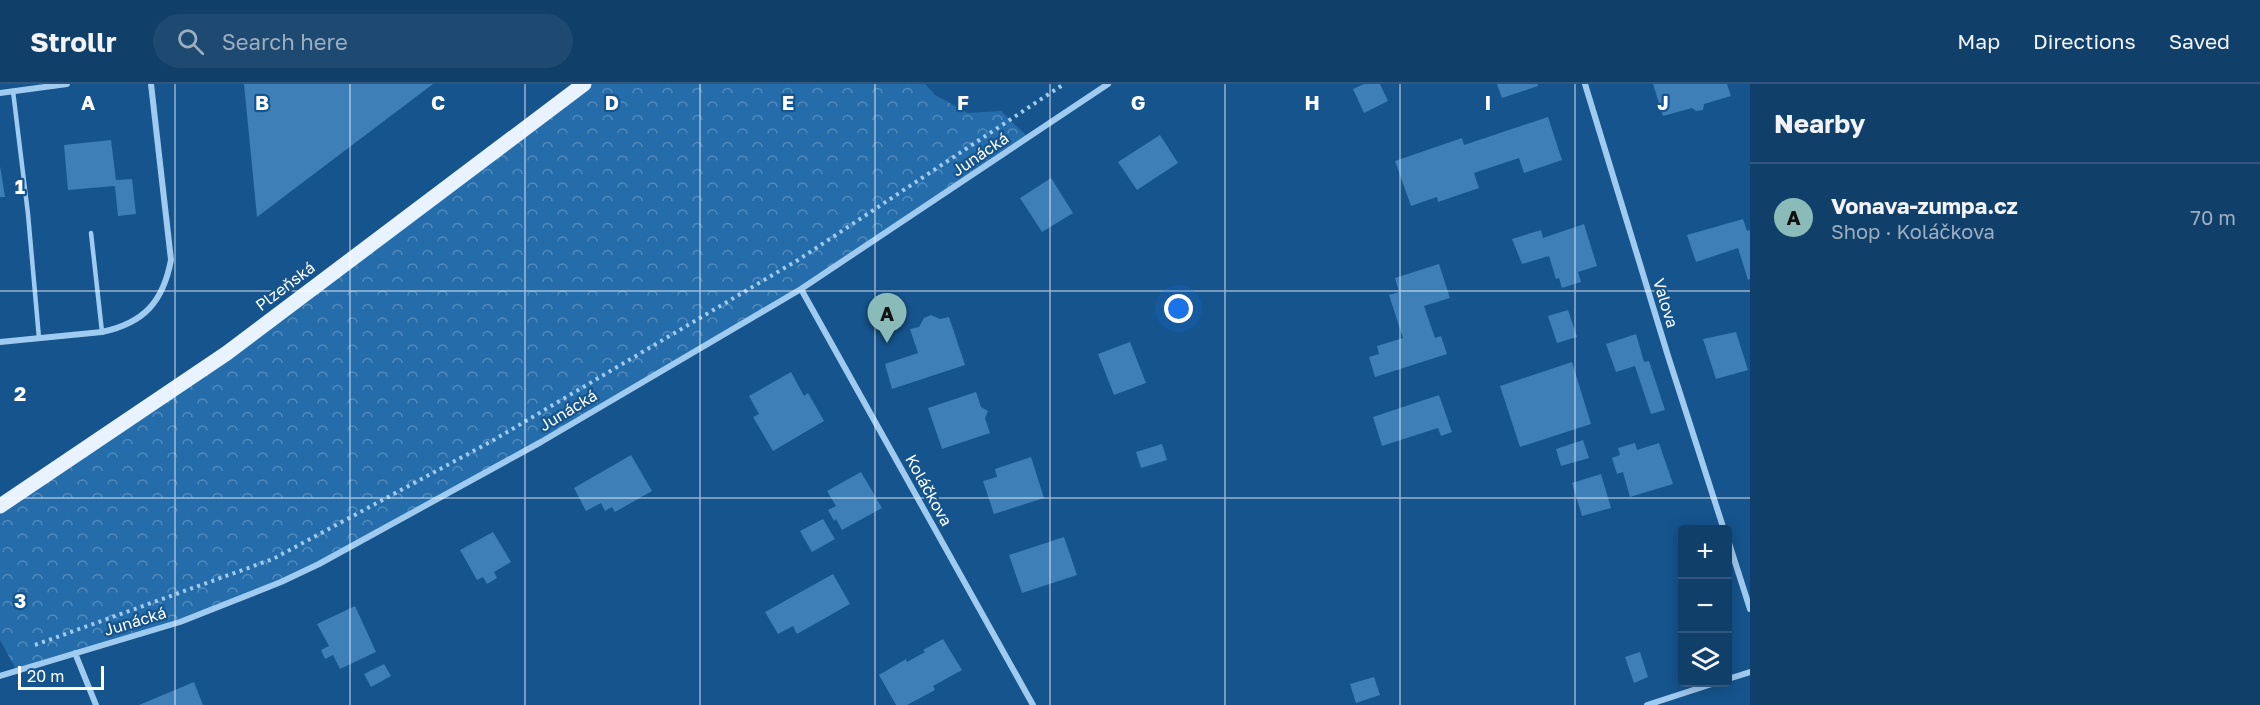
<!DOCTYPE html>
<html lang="en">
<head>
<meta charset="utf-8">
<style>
	body { margin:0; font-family:"Golos Text",sans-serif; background:#1e4a72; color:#f1f3f6 }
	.controls { position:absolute; right:18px; bottom:18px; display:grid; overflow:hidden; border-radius:6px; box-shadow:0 3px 15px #0003 }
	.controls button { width:54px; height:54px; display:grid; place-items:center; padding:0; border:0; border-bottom:2px solid #30587e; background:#103f6a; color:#f1f3f6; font:30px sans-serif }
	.scale { position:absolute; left:18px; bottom:15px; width:86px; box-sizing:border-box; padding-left:6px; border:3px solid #fff; border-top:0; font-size:16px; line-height:21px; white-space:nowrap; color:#fff; -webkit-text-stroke:4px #15548d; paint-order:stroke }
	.you { position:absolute; left:1179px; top:225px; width:21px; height:21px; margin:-15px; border:4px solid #fff; border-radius:50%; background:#1a73e8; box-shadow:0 0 0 9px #1a73e833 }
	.badge { display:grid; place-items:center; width:39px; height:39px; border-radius:50%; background:#8bbbb9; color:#111; font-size:20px; font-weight:700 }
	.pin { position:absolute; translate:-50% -50px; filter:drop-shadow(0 2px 3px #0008) }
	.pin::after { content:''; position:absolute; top:32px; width:21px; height:18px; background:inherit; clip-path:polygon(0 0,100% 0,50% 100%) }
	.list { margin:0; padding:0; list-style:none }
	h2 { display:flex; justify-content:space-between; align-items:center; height:78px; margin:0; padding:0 24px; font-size:26px }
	h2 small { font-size:20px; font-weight:400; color:#9cafc1 }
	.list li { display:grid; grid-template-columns:39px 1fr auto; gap:18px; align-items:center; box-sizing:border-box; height:108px; padding:0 24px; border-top:2px solid #30587e }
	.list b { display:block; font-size:22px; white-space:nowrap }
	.list p { margin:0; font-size:20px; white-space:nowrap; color:#9cafc1 }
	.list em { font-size:20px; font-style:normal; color:#9cafc1 }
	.icon { flex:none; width:33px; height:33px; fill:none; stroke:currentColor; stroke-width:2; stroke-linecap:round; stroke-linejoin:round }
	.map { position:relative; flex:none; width:1750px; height:621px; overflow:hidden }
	header { display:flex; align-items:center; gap:36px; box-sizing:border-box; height:84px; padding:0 30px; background:#103f6a; border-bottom:2px solid #30587e }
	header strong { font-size:28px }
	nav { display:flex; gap:33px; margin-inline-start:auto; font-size:21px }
	.search { width:420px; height:54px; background:#1e4a72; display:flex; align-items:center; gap:15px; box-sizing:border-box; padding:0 21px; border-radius:33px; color:#9cafc1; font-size:22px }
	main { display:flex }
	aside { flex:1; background:#103f6a }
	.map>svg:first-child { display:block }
	.forest { fill:url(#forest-crowns) }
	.building { fill:#3d7fb6 }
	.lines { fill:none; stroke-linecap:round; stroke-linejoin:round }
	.path { stroke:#a0cbf0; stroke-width:4; stroke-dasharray:3 4.5; stroke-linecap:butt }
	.lane { stroke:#a0cbf0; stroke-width:4.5 }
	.street { stroke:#a0cbf0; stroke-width:6 }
	.primary { stroke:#e8f3ff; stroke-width:15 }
	.grid { fill:none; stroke:#fff; stroke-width:1.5; stroke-opacity:0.55 }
	.labels { text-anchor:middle; stroke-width:4.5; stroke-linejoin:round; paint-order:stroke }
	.street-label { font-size:16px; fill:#fff; stroke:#15548d }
	.grid-label { font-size:20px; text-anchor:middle; font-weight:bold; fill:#fff; stroke:#15548d; stroke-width:4.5; stroke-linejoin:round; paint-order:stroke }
</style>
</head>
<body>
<header>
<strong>Strollr</strong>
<div class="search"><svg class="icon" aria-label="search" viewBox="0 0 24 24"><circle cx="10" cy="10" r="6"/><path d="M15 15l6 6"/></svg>Search here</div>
<nav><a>Map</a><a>Directions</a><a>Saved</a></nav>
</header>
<main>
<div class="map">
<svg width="1750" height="621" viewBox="0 0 1750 621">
	<defs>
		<pattern id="forest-crowns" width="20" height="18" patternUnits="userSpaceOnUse" patternTransform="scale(1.5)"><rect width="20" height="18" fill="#256daa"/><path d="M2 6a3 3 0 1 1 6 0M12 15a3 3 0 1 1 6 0" fill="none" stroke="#518abb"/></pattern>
	</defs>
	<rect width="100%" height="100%" fill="#15548d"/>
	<!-- forest -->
	<path class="forest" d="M583,0H925L935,11L968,29L1001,27L1029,54L801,205L541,358L319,480L180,538L17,587L0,556V422L227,269Z"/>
	<!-- building -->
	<path class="building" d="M244,0H433L257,133Z
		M1380,0L1388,17L1364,29L1353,5L1364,0Z
		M1497,0H1538V2L1502,14Z
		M1653,0H1727L1731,12L1704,20L1703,26L1696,27L1692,24L1663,32Z
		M1548,33L1562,76L1524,89L1519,74L1474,89L1479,104L1438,118L1437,113L1411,122L1395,77L1462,54L1464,61Z
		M1160,51L1178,79L1137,106L1118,78Z
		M111,56L116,96L132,95L136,130L118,132L115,102L68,106L64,61Z
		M0,82L5,113H0Z
		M1051,94L1073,129L1042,148L1020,114Z
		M1743,135L1747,147L1750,146V195L1748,196L1738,164L1696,178L1687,151Z
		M1584,140L1597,182L1578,188L1581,198L1562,204L1559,194L1556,195L1549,172L1522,180L1512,155L1541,146L1543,154Z
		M1439,180L1450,214L1424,222L1435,254L1441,252L1447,270L1375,293L1369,273L1379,270L1377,262L1403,254L1389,211L1399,208L1395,194Z
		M1568,226L1577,253L1557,259L1548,232Z
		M931,231L940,235L949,233L965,281L892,305L885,280L918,269L910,245L919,243L924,234Z
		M1736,248L1748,286L1716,295L1703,255Z
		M1636,250L1644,278L1649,277L1665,326L1651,330L1635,282L1616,288L1606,260Z
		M1130,258L1146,299L1114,311L1098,270Z
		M1572,278L1591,340L1520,363L1500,302Z
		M791,288L804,312L808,309L824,337L773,367L753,333L759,330L749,312Z
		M976,308L981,323L988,327L985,334L990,349L942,365L928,324Z
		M1439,311L1452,348L1441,352L1438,344L1382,362L1373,333Z
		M1583,356L1589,374L1561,382L1556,365Z
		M1635,359L1637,366L1659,359L1673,400L1630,413L1623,388L1617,390L1612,374L1620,371L1618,364Z
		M1162,360L1167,376L1141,384L1136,368Z
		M631,371L652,407L615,428L612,423L605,427L601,419L586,427L574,404Z
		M1031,373L1044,414L994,430L983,397L997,393L995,385Z
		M861,388L882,424L842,446L836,435L834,437L828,426L836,422L827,407Z
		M1601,390L1611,424L1582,432L1572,399Z
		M823,435L835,455L812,468L800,447Z
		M493,448L511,478L494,488L497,494L487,500L483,493L477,496L460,466Z
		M1064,453L1077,491L1022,509L1009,471Z
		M833,490L850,520L797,550L793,542L778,550L765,528Z
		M355,522L376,568L340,585L333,571L325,575L321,566L329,562L317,540Z
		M943,555L962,586L933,602L935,606L907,621H896L879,591L906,575L907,578L925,568L923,566Z
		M1640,568L1648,593L1634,599L1625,573Z
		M384,580L391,592L371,603L364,590Z
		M1374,593L1380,611L1356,619L1350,600Z
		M194,598L203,621H139Z"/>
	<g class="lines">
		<!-- path -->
		<path class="path" d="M35,561L273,475L492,357L798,176L1064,0"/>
		<!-- lane -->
		<path class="lane" d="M13,7L28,130L39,254
			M91,149L102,248"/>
		<!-- street -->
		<path class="street" d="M1585,0L1668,272L1724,446
			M0,9L67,0
			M801,205L1033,621
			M0,258L102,248C144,239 163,218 171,176L151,0
			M1728,456L1750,525
			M75,569L96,621
			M0,592L180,538L281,498L319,480L541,358L801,205L1108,0
			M1728,595L1750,588
			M1647,621L1718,598"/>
		<!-- primary -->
		<path class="primary" d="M0,422L227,269L584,0"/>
	</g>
	<!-- grid -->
	<path class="grid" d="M175,0V621M350,0V621M525,0V621M700,0V621M875,0V621M1050,0V621M1225,0V621M1400,0V621M1575,0V621M0,207H1750M0,414H1750"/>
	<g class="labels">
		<!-- street labels -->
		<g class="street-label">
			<text transform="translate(980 70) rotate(-34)" y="6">Junácká</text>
			<text transform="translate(285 202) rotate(-37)" y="6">Plzeňská</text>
			<text transform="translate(1666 219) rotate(73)" y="6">Valova</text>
			<text transform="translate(568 326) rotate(-31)" y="6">Junácká</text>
			<text transform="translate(929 406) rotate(61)" y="6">Koláčkova</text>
			<text transform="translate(135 537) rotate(-17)" y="6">Junácká</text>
		</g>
	</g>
	<g class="grid-label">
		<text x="88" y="26">A</text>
		<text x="262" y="26">B</text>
		<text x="438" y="26">C</text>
		<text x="612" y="26">D</text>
		<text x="788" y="26">E</text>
		<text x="963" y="26">F</text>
		<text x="1138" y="26">G</text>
		<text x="1312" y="26">H</text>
		<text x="1488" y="26">I</text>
		<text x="1663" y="26">J</text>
		<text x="20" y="110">1</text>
		<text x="20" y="317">2</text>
		<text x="20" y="524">3</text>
	</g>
</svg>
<div class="controls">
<button>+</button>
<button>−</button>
<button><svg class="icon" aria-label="layers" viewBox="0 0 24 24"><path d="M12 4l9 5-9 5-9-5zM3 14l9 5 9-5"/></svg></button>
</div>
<div class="scale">20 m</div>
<div class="you"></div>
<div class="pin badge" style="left:887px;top:259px">A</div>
</div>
<aside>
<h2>Nearby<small></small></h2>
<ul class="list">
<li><span class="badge">A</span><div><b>Vonava-zumpa.cz</b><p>Shop · Koláčkova</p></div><em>70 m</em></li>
</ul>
</aside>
</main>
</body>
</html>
